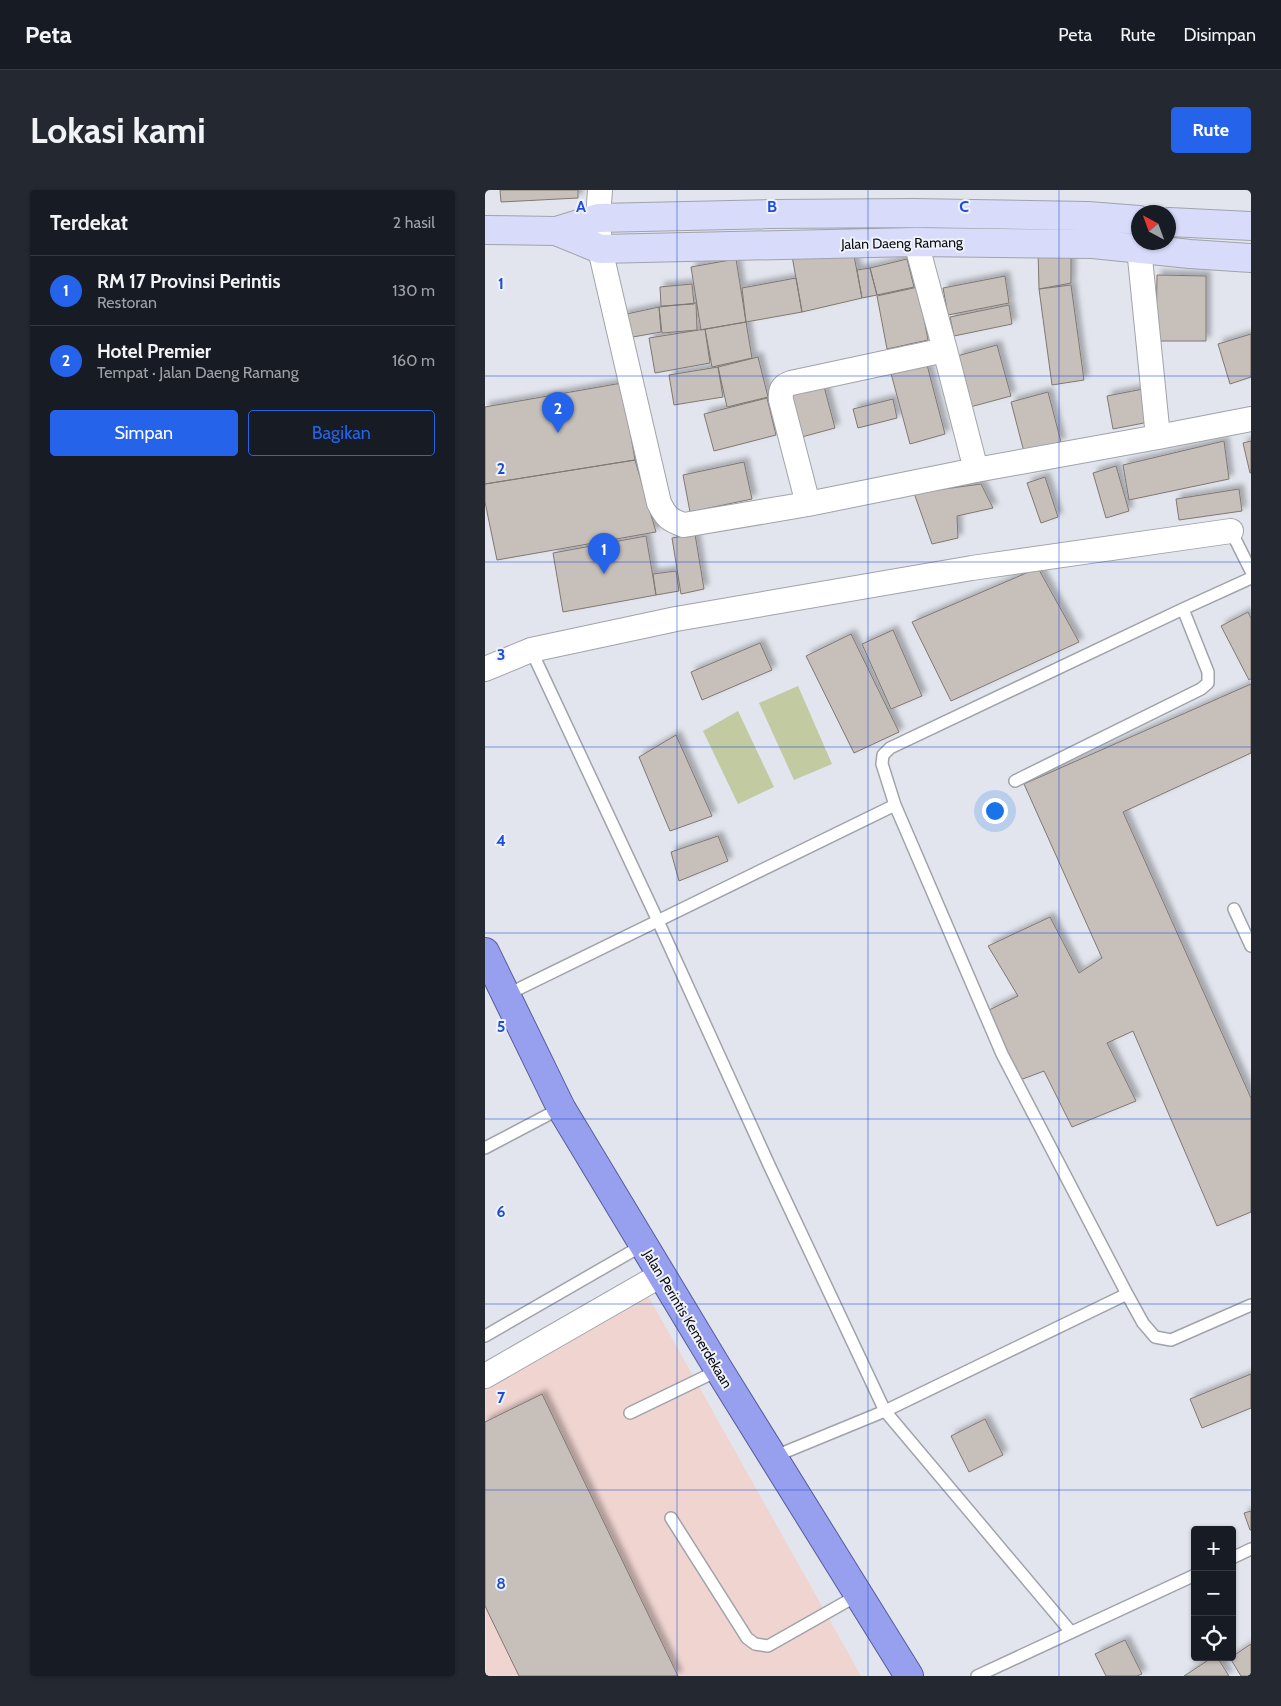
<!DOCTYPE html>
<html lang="id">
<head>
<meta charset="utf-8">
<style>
	body { margin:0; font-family:Cabin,sans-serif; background:#242831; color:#f1f3f6 }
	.controls { position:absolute; right:15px; bottom:15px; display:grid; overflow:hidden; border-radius:5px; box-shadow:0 1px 4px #0004 }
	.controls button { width:45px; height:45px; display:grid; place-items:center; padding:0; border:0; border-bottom:1px solid #363941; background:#171b24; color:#f1f3f6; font:25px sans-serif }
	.compass { position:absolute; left:646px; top:15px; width:45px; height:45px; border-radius:50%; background:#171b24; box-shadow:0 1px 4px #0004; rotate:319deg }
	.you { position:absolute; left:509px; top:620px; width:18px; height:18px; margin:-12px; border:4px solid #fff; border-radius:50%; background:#1a73e8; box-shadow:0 0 0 8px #1a73e833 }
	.badge { display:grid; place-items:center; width:32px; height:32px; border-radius:50%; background:#2563eb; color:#fff; font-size:16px; font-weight:700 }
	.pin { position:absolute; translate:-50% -41px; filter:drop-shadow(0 1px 2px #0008) }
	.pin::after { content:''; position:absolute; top:26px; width:18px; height:15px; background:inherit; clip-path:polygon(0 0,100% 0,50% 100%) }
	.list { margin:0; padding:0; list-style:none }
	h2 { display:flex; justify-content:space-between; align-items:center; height:65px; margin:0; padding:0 20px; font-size:21px }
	h2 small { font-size:16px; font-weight:400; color:#9ea1a6 }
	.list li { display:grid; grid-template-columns:32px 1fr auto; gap:15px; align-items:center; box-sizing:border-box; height:70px; padding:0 20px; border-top:1px solid #363941 }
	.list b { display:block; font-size:19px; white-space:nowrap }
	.list p { margin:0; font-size:16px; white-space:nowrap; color:#9ea1a6 }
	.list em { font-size:16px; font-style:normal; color:#9ea1a6 }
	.actions { display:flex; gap:10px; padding:15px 20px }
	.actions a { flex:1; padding:11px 0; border:1px solid #2563eb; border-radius:5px; text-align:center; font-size:18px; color:#2563eb }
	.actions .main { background:#2563eb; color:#fff }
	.icon { flex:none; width:28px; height:28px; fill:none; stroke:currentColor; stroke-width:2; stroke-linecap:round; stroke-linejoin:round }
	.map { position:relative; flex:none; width:766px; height:1486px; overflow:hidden; border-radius:5px }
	header { display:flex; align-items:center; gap:30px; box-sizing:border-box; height:70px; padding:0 25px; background:#171b24; border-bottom:1px solid #363941 }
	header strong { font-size:24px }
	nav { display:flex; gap:28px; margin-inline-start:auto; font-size:18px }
	.intro { display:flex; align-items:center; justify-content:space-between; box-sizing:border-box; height:120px; padding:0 30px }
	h1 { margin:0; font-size:35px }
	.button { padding:12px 22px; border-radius:5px; background:#2563eb; color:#fff; font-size:18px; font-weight:700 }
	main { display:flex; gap:30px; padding:0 30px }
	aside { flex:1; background:#171b24; border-radius:5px; box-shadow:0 1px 4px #0004 }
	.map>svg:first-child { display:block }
	.commercial { fill:#efd4d0 }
	.green { fill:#c1caa1 }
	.building { fill:#c7bfba; stroke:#807873; filter:url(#shadow) }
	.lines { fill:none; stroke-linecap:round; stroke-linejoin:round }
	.service-casing { stroke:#a0a3ab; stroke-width:14 }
	.minor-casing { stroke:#a0a3ab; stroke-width:26 }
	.secondary-casing { stroke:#a0a3ab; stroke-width:30 }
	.trunk-casing { stroke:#555d9d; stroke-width:30 }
	.service { stroke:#fff; stroke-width:11 }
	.minor { stroke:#fff; stroke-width:24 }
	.secondary { stroke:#d8dbf9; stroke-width:28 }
	.trunk { stroke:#97a0ee; stroke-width:28 }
	.grid { fill:none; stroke:#1d4ed8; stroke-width:1; stroke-opacity:0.55 }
	.labels { text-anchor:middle; stroke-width:4; stroke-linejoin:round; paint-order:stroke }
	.street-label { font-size:14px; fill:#0b0c0f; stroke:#eff2fb }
	.grid-label { font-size:16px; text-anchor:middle; font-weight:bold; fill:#1d4ed8; stroke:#eff2fb; stroke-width:4; stroke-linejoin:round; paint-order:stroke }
</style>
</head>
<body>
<header>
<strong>Peta</strong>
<nav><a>Peta</a><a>Rute</a><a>Disimpan</a></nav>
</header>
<div class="intro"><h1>Lokasi kami</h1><a class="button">Rute</a></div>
<main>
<aside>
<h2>Terdekat<small>2 hasil</small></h2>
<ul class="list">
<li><span class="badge">1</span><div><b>RM 17 Provinsi Perintis</b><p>Restoran</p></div><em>130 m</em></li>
<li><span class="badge">2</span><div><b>Hotel Premier</b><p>Tempat · Jalan Daeng Ramang</p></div><em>160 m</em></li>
</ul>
<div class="actions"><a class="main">Simpan</a><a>Bagikan</a></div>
</aside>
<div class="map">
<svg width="766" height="1486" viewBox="0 0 766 1486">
	<defs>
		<filter id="shadow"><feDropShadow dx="4.5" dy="-4.5" stdDeviation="2.5" flood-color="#0004"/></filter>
	</defs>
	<rect width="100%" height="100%" fill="#e2e5ed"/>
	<!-- commercial -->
	<path class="commercial" d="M161,1102L376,1486H1L0,1199Z"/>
	<!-- green -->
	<path class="green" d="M313,496L347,574L309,590L274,513Z
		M253,521L289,597L253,614L218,541Z"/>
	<!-- building -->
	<path class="building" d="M15,0H93V8L16,12Z
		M367,55L377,108L317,122L307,66Z
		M586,59V93L554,99L553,60Z
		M251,69L261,132L216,140L206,77Z
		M422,69L429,97L392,105L385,78Z
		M385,78L392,105L377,108L372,80Z
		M672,85L721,86V151H671Z
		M520,86L524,113L463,125L458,98Z
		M311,88L317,122L261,132L257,98Z
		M207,94L209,114L176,116L175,97Z
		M586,95L599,190L567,195L554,99Z
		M433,97L443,150L402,159L392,106Z
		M211,113L212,140L177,143L174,117Z
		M524,115L527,134L469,146L465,127Z
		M174,117L176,142L142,148L137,125Z
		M261,132L267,168L227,177L220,139Z
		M220,139L225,173L170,183L164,148Z
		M766,144V187L745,194L733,154Z
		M512,155L526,206L485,217L472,166Z
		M273,167L283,207L242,217L233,177Z
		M440,167L460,244L425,254L404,176Z
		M233,177L238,207L189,215L184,185Z
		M337,189L350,238L313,248L300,199Z
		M137,193L150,270L0,294V217Z
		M658,199L664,232L628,239L622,206Z
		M563,202L576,252L539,262L526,212Z
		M282,208L291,245L229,261L219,224Z
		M408,209L412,228L373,238L368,219Z
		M739,251L744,289L644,310L638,275Z
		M766,251V283H765L758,253Z
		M150,270L171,342L12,370L0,312V294Z
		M259,272L267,309L205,322L198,285Z
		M631,276L644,321L621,328L608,283Z
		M560,287L573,327L556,333L542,293Z
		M496,294L508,318L472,326L473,348L447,354L429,303Z
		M754,299L757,321L694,330L691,309Z
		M210,344L219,399L196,404L187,348Z
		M161,346L171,405L78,422L68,363Z
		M553,378L594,452L466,511L427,432Z
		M191,381L194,401L171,405L168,384Z
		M763,422L766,428V489L764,490L736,436Z
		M408,440L437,506L406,519L377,454Z
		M366,444L414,542L369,563L321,466Z
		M275,453L287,480L217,510L206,482Z
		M766,494V563L638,622L766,908V1022L732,1036L648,841L622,853L651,911L587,937L559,881L535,890L502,821L533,806L503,756L565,727L594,783L617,768L539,594Z
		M191,545L227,626L185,641L154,567Z
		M233,646L243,671L194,691L186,662Z
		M766,1184V1218L717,1238L705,1209Z
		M57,1204L193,1486H34L0,1416V1232Z
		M500,1229L518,1265L484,1282L466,1246Z
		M766,1321V1340H765L759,1323Z
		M640,1450L657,1484L652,1486H621L610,1464Z
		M766,1454V1486H756L745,1468Z
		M728,1467H732L744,1486H699Z"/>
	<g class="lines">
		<!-- service casing -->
		<g class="service-casing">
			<path id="service" d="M746,341L766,381
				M46,460L173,731L285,977L400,1221L586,1442
				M530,591L716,499L723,493V482L698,419
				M749,719L766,756
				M21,805L410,615
				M0,958L76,918
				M642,1104L658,1133L670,1147L686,1150L766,1115
				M0,1146L158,1055
				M145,1223L234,1180
				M288,1267L400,1221L642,1104L517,864L410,615L397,574L398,565L405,558L698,419L766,388
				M186,1328L262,1448L270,1454L283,1456L373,1405
				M747,1368L766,1359
				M492,1486L710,1385"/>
		</g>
		<!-- minor casing -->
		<g class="minor-casing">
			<path id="minor" d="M115,0L113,28L115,59L174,313C181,327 184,330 199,335L323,314L491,280
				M460,160L491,280L673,247L654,58
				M673,247L766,229
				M323,314L296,210C295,200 297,196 306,193L460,160L431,52
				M0,479L46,460L191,429L487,378L746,341
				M0,1186L176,1085"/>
		</g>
		<!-- secondary casing -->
		<g class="secondary-casing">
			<path id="secondary" d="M684,32L766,36
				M0,40L71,41L113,28L286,24L429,23L603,26L654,30
				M71,41L115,59L431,52L608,54L705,64L766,68"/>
		</g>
		<!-- trunk casing -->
		<g class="trunk-casing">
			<path id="trunk" d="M0,762L76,918L234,1180L424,1486"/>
		</g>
		<!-- service -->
		<use href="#service" class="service"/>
		<!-- minor -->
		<use href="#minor" class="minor"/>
		<!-- secondary -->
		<use href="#secondary" class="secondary"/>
		<!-- trunk -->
		<use href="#trunk" class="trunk"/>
	</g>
	<!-- grid -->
	<path class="grid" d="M192,0V1486M383,0V1486M574,0V1486M0,186H766M0,372H766M0,557H766M0,743H766M0,929H766M0,1114H766M0,1300H766"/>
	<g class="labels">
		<!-- street labels -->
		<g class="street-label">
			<text transform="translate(417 53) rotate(-1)" y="5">Jalan Daeng Ramang</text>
			<text transform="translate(203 1129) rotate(59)" y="5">Jalan Perintis Kemerdekaan</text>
		</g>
	</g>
	<g class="grid-label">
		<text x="96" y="22">A</text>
		<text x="287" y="22">B</text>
		<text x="479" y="22">C</text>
		<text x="16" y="99">1</text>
		<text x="16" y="284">2</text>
		<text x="16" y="470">3</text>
		<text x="16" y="656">4</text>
		<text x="16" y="842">5</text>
		<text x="16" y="1027">6</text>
		<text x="16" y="1213">7</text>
		<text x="16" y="1399">8</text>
	</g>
</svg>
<div class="controls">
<button>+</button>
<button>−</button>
<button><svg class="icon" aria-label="locate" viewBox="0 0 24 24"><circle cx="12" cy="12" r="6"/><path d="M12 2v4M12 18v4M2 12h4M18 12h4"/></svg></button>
</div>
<svg class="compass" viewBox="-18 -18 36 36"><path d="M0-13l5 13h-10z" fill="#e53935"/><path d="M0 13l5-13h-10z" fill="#9ea1a6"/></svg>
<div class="you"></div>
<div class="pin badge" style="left:119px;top:384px">1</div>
<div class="pin badge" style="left:73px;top:243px">2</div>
</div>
</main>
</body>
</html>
